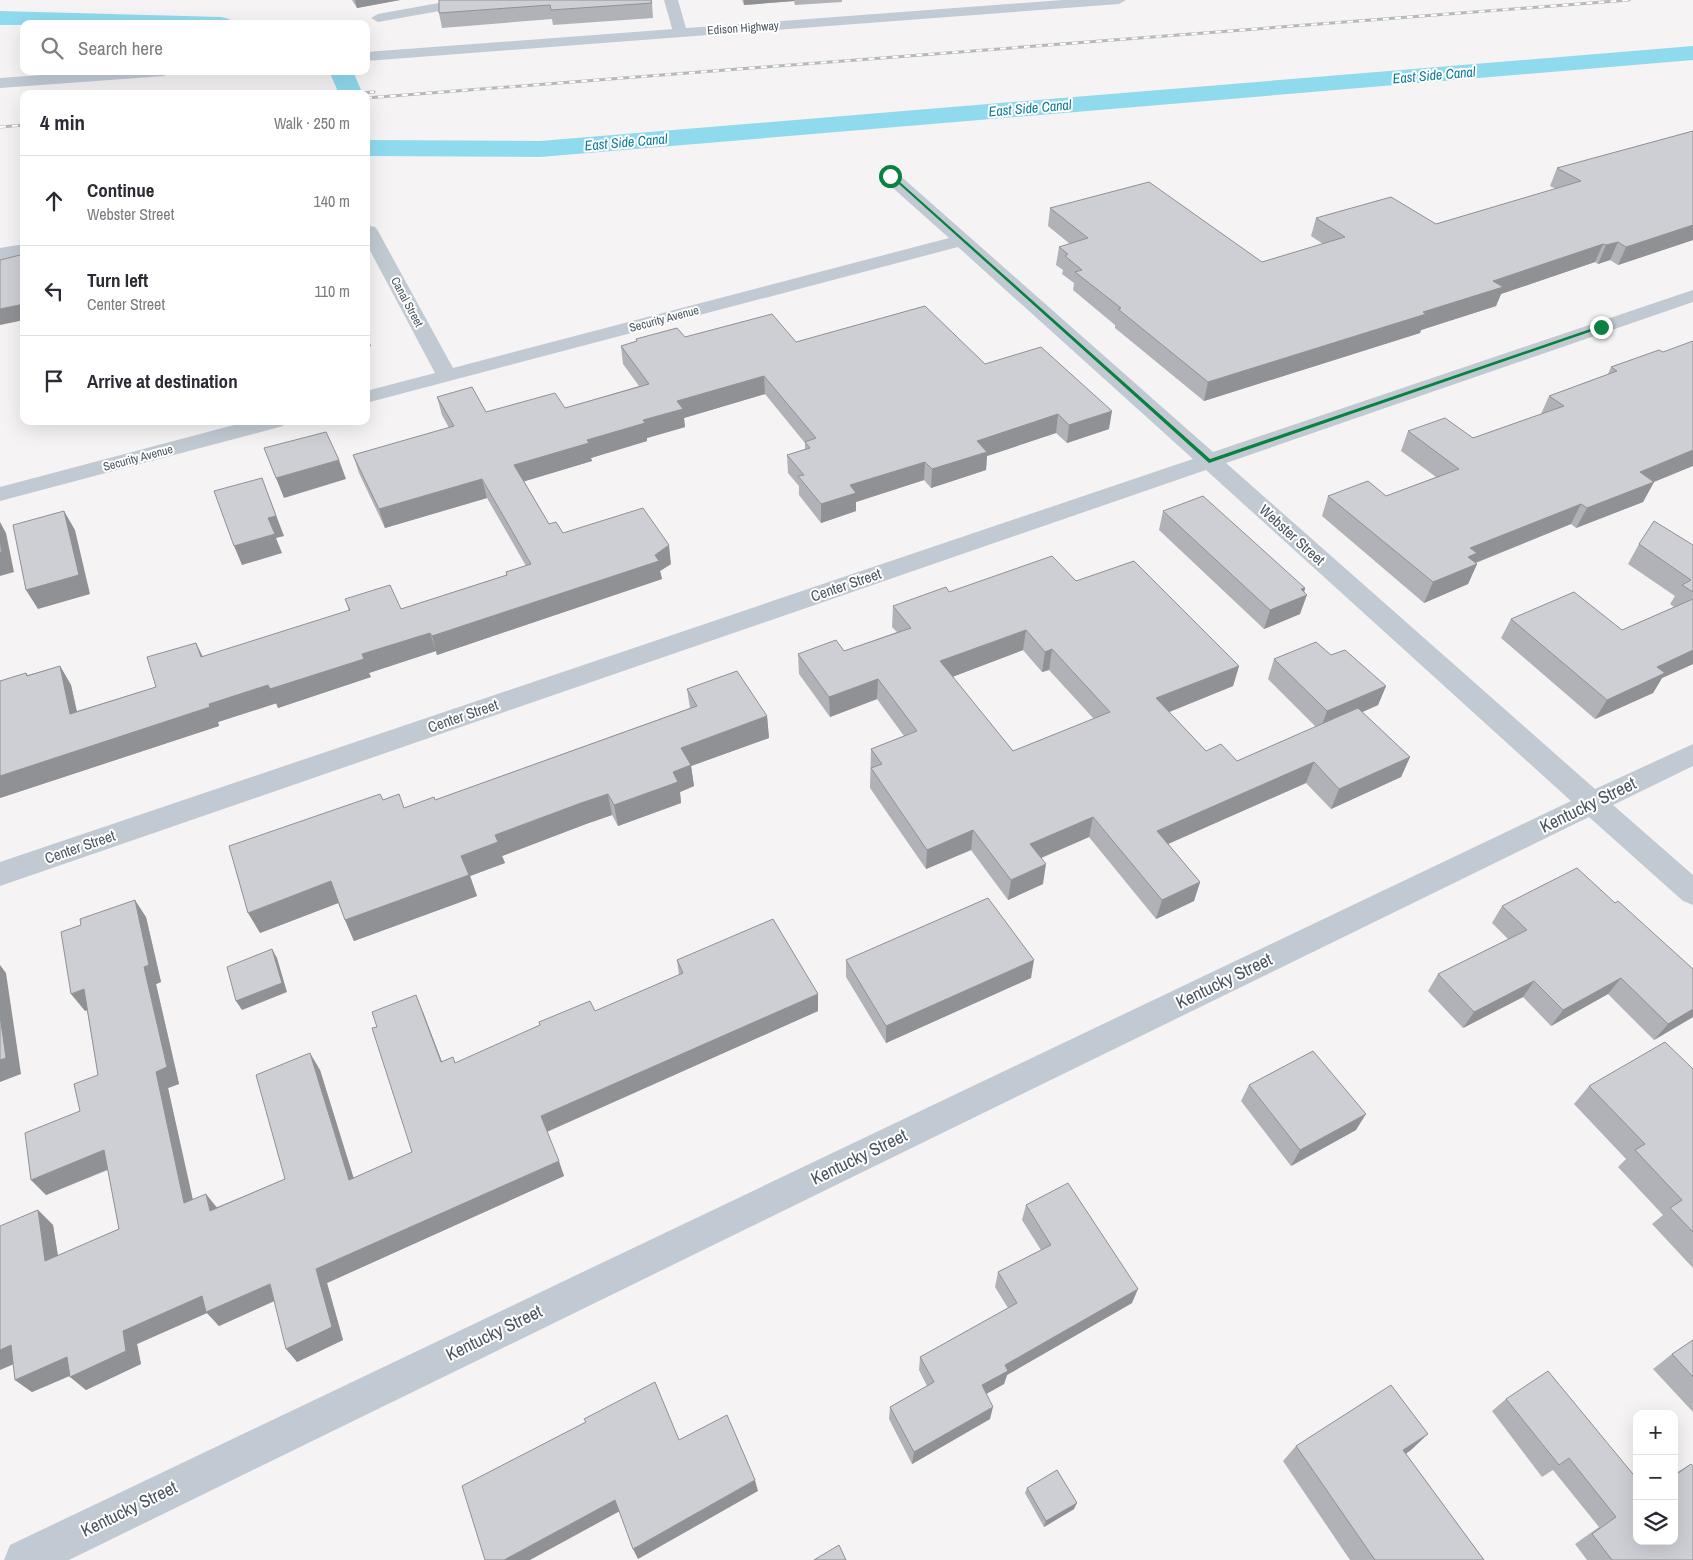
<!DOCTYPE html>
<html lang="en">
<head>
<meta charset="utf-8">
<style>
	body { margin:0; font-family:"Archivo Narrow",sans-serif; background:#f2f2f3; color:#2b2b33 }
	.controls { position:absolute; right:15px; bottom:15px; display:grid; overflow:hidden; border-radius:10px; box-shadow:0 5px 20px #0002 }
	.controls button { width:45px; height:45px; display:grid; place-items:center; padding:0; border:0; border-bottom:1px solid #e1e1e2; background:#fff; color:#2b2b33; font:25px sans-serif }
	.stop { position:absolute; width:15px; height:15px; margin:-11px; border:4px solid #0b8043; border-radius:50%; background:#fff }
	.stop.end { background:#0b8043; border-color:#fff; box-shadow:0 1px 5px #0008 }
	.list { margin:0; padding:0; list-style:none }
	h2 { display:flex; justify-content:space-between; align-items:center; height:65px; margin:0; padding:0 20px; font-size:21px }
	h2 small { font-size:16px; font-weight:400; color:#7c7c81 }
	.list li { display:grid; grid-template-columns:32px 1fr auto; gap:15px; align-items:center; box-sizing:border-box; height:90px; padding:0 20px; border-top:1px solid #e1e1e2 }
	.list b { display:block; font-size:19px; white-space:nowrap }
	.list p { margin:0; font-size:16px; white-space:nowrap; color:#7c7c81 }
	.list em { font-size:16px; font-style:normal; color:#7c7c81 }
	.icon { flex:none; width:28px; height:28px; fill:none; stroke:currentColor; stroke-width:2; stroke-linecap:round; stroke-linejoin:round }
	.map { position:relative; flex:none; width:1693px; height:1560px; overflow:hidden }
	.search { position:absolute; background:#fff; box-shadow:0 5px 20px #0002; left:20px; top:20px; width:350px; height:55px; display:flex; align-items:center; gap:12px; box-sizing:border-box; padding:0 18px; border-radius:10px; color:#7c7c81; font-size:19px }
	.panel { position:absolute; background:#fff; box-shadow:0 5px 20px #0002; left:20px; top:90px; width:350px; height:335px; border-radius:10px }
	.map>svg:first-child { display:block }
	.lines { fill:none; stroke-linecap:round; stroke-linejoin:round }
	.canal { fill:#90daee; fill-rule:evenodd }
	.minor { fill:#c1cad2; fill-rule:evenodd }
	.secondary { fill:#c1cbd6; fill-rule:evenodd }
	.rail-casing { stroke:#b5b8bd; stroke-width:3 }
	.rail { stroke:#fff; stroke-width:2; stroke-dasharray:6; stroke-linecap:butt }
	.wall { fill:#b0b2b7; fill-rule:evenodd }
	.shaded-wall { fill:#909195 }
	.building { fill:#cdcfd5; stroke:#909195; fill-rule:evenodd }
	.route { fill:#0b8043 }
	.labels { text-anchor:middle; stroke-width:4; stroke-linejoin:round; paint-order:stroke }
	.far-street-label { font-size:12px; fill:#4a5661; stroke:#fff }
	.far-water-label { font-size:14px; font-style:italic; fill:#0c7c9b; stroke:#fff }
	.street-label { font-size:15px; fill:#4a5661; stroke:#fff }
	.near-street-label { font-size:18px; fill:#4a5661; stroke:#fff }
</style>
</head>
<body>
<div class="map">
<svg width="1693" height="1560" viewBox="0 0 1693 1560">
	<rect width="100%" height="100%" fill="#f5f3f3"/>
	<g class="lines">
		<!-- canal -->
		<path class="canal" d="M0,11L221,17L229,19L232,24L0,25Z
			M1693,46V60L540,157L366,156V140L540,141Z
			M329,71H353L361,90L359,94H339Z"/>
		<!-- minor -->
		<path class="minor" d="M455,0H486L479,4L378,22L371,18L378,14Z
			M664,0H678L687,32L685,35H675L673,32Z
			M890,171L896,172L1213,452L1693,290V302L1226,463L1595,789L1693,744V766L1613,805L1693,875V905L1683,901L1589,817L69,1560H4L10,1545L1571,801L1206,470L0,886V862L1193,459L958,247L366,403V391L435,373L366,243V225L375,227L378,231L453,368L949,238L884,180L881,176L884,172Z
			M24,244V255L0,260V248Z
			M249,421H285L283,426L0,501V487Z"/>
		<!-- secondary -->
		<path class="secondary" d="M1063,0H1126L1119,4L366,61V52Z
			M98,71H171L164,76L0,88V78Z"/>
		<!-- rail casing -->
		<g class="rail-casing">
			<path id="rail" d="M346,94L374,92
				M366,98L1629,0
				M0,127L24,125"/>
		</g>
		<!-- rail -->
		<use href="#rail" class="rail"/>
	</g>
	<!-- wall -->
	<path class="wall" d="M352,0H400L357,8Z
		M439,0L652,3L653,18L553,25L552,19L442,28L439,13Z
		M742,0H842V2L795,5L794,1L744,5Z
		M1693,131V240L1618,265L1610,260L1598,264L1595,262L1501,294L1496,306L1421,330L1420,333L1204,401L1115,328V325L1073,290L1074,283L1062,274L1063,270L1056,265L1059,247L1070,244L1048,226L1050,208L1262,262L1323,244L1311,236L1316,218L1436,224L1556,189L1550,186L1557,168Z
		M685,337L796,342L985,364L1109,429L1067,443L1056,433L987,456L986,470L931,488L924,480L856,502V511L821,523L799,495V486L788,473L787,455L805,449V443L765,394L684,418L685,427L647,438V441L591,458L592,461L524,481L549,524L563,533L671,564L660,571L662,579L437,655L436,651L369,673L371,677L278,708L277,703L218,722L219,726L0,798V681L26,673L28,675L60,666L71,685L77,711L156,687L203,657L349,611L345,599L401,609L506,575V572L526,566L487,498L385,528L359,473L353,455L449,428L442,415L437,397L486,412L565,408L639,386L623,364L621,346L636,342V339Z
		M1659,350L1654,482L1643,502L1576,528L1571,524L1476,563L1477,564L1468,584L1424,603L1322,516L1328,496H1386L1436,477L1401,451L1408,431L1473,438L1541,414L1549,396L1608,374L1611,367Z
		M1163,511L1305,588L1300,614L1264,629L1159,530Z
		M1639,544L1693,545V664L1662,678L1653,693L1595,719L1501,638L1511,619L1622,630L1674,607L1670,604L1675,596L1628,564Z
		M1076,581L1239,666L1233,686L1169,712L1206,751L1237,761L1316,727L1268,679L1274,659L1331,655L1386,686L1378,705L1362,712L1410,757L1401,777L1331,809L1306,783L1168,844L1200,882L1194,901L1156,919L1089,837L1041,858L1043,884L1008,900L971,850L926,869L870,788L871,749L904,736L877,699L830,717L799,674L798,654L844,651L897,632L892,627L893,606L949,592ZM1023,650L1042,672L1049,670L1094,719L1013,751L952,677Z
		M687,689L767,716L769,738L691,766L694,786L680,792L681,803L618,826L612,815L586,824L502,856L505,863L470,876L477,896L354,941L338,903L260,933L383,800L404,808L435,800L690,708Z
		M1502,906L1693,1017L1654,1040L1608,994L1551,1026L1523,997L1463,1028L1428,991L1438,974L1508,939L1492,923Z
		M146,917L161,982L156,984L179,1084L168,1088L192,1200L217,1207L285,1179L320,1070L353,1178L412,1152L423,1012L442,1062L455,1063L595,1011L679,975L677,960L818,994V1011L547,1132L564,1176L327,1283L343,1340L297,1362L274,1301L219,1326L207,1313L137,1344L141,1364L86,1390L70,1376L32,1392L15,1380L38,1210L53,1225L58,1256L119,1229L108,1170L46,1195L80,1111L98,1075L87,1010L85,1011Z
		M846,960L1031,978L886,1043L846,977Z
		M1693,1069V1268L1652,1224L1663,1215L1618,1167L1626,1159L1574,1104L1589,1086Z
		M1249,1085L1356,1130L1291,1166L1241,1101Z
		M1026,1205L1132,1303L1007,1375L1004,1384L986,1394L990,1419L912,1464L889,1419L890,1407L927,1386L919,1370L920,1357L1008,1308L995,1287L998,1272L1041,1250L1022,1220Z
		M1693,1340V1412L1653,1369L1672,1354Z
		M1506,1399L1674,1541V1474L1691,1464L1693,1560H1587L1575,1544L1599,1527L1553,1470L1542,1477L1492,1411Z
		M1296,1446L1411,1450L1406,1454L1484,1560H1350L1283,1461Z
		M1027,1488L1074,1509L1044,1527L1025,1493Z"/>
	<!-- shaded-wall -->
	<path class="shaded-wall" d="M355,0H400L357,8Z
		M744,0H794V1L744,5Z
		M1693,225V240L1618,265L1626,247Z
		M1618,242L1610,260L1598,264L1606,245Z
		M1603,244L1595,262L1501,294L1496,306L1421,330L1420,333L1204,401L1208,382L1493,281Z
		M24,304V320L0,325V309Z
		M366,331L371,346L366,347Z
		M764,376L765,394L684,418L685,427L647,438V441L591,458L592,461L519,483L514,465L587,440L677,401Z
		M1112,411L1109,429L1067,443L1069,425Z
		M1058,414L1056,433L987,456L986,470L931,488L932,469L977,441Z
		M1693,450V466L1654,482L1643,502L1576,528L1587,508L1640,472Z
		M339,460L346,479L284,498L276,478Z
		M925,462L924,480L856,502V511L821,523V504L850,485Z
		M262,478L284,536L276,538L282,553L242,565L234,546Z
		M482,479L487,498L385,528L379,509Z
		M1581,504L1571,524L1472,564H1477L1468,584L1424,603L1433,582L1470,548Z
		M64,511L75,530L90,594L38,609L26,590Z
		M0,522L6,533L14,572L0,576Z
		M669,545L671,564L660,571L662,579L437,655L432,636L655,555Z
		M1305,588L1303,596L1307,595L1300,614L1264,629L1270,610L1301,589Z
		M1026,630L1023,650L939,682L940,661Z
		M430,633L436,651L369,673L371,677L278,708L270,689L362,654Z
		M196,643L205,661L201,657Z
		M1052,649L1049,670L1042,672L1045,652Z
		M1693,650V664L1662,678L1653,693L1595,719L1607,700L1657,667Z
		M60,666L71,685L81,732L70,714Z
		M1239,666L1233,686L1152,719L1156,698Z
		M878,679L877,699L830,717L829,697Z
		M268,685L277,703L218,722L219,726L0,798V776L209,704Z
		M1386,686L1378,705L1320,731L1327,711Z
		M767,716L769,738L691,766L694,786L680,792L681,803L618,826L614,805L673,772L681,748Z
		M1410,757L1401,777L1331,809L1339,789Z
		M1314,762L1306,783L1152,851L1157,831Z
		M608,794L612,815L586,824L502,856L505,863L470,876L477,896L354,941L345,920L461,856L495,835L581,803Z
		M1093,817L1089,837L1027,864L1030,844Z
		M973,830L971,850L926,869L927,850Z
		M1046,864L1043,884L1008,900L1011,880Z
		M331,881L341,902L260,933L248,913Z
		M1200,882L1194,901L1156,919L1162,900Z
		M135,900L146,917L161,982L156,984L179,1084L168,1088L197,1218L184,1203L156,1072L144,967Z
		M272,949L277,958L287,992L242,1010L236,1001Z
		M1034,960L1031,978L886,1043V1026Z
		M0,965L6,973L21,1074L0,1082Z
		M1621,978L1608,994L1551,1026L1563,1010Z
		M1534,981L1523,997L1463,1028L1474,1012Z
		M84,989L97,1006L85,1011L71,994Z
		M818,994V1011L546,1132L541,1116Z
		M416,995L423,1012L448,1078L441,1062Z
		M1693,1009V1017L1654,1040L1668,1024Z
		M310,1053L320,1070L359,1195L349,1180Z
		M1366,1114L1356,1130L1291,1166L1300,1150Z
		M104,1150L118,1165L46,1195L31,1180Z
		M559,1161L564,1176L327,1283L343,1340L297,1362L286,1349L316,1269Z
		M206,1194L218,1209L210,1211Z
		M38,1210L53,1225L61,1275L45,1261Z
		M270,1284L281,1298L219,1326L207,1313L137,1344L141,1364L86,1390L70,1377L123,1331L202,1296Z
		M1138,1289L1132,1303L1007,1375L1004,1384L979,1398L982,1385L1005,1365Z
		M11,1345L28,1358L0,1370V1350Z
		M67,1357L83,1370L32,1392L15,1380Z
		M993,1407L990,1419L912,1464L914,1452Z
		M1428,1434L1411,1450L1387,1466L1403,1450Z
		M755,1480L758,1491L638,1559L633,1549Z
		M615,1500L620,1511L530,1560H504Z
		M1077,1503L1074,1509L1044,1527L1046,1521Z"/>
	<!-- building -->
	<path class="building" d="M439,0H651L652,3L551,10L550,5L439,13Z
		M1693,131V225L1626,247L1618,242L1606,245L1603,244L1493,281L1503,287L1423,312L1426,314L1208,382L1118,309L1121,308L1075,272L1082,270L1065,256L1068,254L1059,247L1088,238L1050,208L1149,182L1262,262L1345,237L1316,218L1391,197L1436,224L1581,181L1557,168Z
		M24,254V304L0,309V260Z
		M925,306L985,364L1041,347L1112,411L1069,425L1058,414L977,441L987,452L932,469L925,462L850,485L856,493L821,504L798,476L804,475L787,455L810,448L805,442L816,438L764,376L677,401L683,409L643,420L645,423L587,440L589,443L514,465L549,524L556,522L563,533L643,508L669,545L655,555L659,561L432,636L430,633L362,654L364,659L270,689L268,685L209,704L210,707L0,776V681L26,673L27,676L60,666L70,714L156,687L147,657L196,643L201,657L350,610L345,599L390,585L401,609L507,575L506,572L531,564L482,479L379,509L353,455L454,426L437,397L472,387L486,412L555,393L565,408L649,384L621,346L637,341L636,339L677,328L685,337L772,314L796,342Z
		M1693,341V450L1640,472L1654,482L1587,508L1581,504L1470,548L1477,553L1468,557L1477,564L1433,582L1328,496L1368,481L1386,496L1459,469L1408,431L1445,418L1473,438L1564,406L1549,396L1617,371L1611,367L1659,350L1663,352Z
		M326,432L339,460L276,478L264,448Z
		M262,478L276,516L268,518L275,534L234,546L214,491Z
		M1203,496L1305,588L1301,589L1307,595L1270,610L1163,511Z
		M64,511L79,575L26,590L13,525Z
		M1654,521L1693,545V592L1682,585L1691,580L1639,544Z
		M0,540L2,552L0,553Z
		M1052,556L1076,581L1134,561L1239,666L1156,698L1206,751L1221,744L1237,761L1358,708L1410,757L1339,789L1314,762L1157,831L1200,882L1162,900L1093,817L1030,844L1046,864L1011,880L973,830L927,850L871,768L882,764L871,749L917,731L878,679L829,697L798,654L836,640L844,651L911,628L893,606L946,587L949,592ZM1026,630L1045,652L1052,649L1110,712L1013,751L940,661Z
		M1574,592L1622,630L1693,599V650L1657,667L1665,673L1607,700L1511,619Z
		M1316,642L1331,655L1345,650L1386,686L1327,711L1274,659Z
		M737,671L767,716L681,748L691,765L673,772L678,782L614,805L608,794L581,803L495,835L498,842L461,856L469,875L345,920L331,881L248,913L229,846L380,794L383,800L399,794L404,808L434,797L435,800L697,706L687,689Z
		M1577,868L1615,903L1618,901L1693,969V1009L1668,1024L1621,978L1563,1010L1534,981L1474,1012L1438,974L1527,930L1502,906Z
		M988,898L1034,960L886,1026L846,960Z
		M135,900L149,965L144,967L167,1067L156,1072L184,1203L206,1194L210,1211L285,1179L256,1075L310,1053L349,1180L412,1152L372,1028L377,1027L372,1012L416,995L441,1062L453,1057L455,1063L540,1025L539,1022L590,1001L595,1011L683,973L677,960L773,919L818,994L541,1116L559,1161L316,1269L332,1327L286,1349L270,1284L206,1312L202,1296L123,1331L126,1351L70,1377L67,1357L15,1380L11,1345L0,1350V1226L38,1210L45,1261L119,1229L104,1150L31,1180L25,1133L80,1111L74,1084L98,1075L84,989L71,994L61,932L81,925L80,919Z
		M272,949L282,983L236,1001L227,967Z
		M0,1015L6,1058L0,1060Z
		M1665,1042L1693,1069V1232L1670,1208L1682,1200L1635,1150L1645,1144L1589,1086Z
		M1313,1051L1366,1114L1300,1150L1249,1085Z
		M1068,1183L1138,1289L1005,1365L1008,1371L982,1385L993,1407L914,1452L890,1407L934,1382L920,1357L1017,1303L998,1272L1051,1245L1026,1205Z
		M1693,1340V1377L1672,1354Z
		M1548,1371L1637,1479V1541H1674V1476L1691,1464L1693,1466V1560H1612L1592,1534L1616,1517L1569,1458L1559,1465L1506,1399Z
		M655,1382L679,1440L727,1415L755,1480L633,1549L615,1500L504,1560H485L462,1486L586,1422L584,1419Z
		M1391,1385L1428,1434L1403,1450L1484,1560H1375L1296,1446Z
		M1057,1470L1077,1503L1046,1521L1027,1488Z
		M839,1545L846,1560H814Z"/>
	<!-- route -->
	<path class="route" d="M889,175H892L1210,459L1599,326L1604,327L1209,463Z"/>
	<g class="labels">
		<!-- far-street labels -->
		<g class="far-street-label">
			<text transform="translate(743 28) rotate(-4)" y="4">Edison Highway</text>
			<text transform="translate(407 302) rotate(62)" y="4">Canal Street</text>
			<text transform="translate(664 319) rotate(-15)" y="4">Security Avenue</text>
			<text transform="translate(138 458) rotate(-15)" y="4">Security Avenue</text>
		</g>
		<!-- far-water labels -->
		<g class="far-water-label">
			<text transform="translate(1434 75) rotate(-5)" y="5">East Side Canal</text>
			<text transform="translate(1030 108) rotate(-5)" y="5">East Side Canal</text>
			<text transform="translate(626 142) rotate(-5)" y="5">East Side Canal</text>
		</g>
		<!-- street labels -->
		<g class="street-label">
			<text transform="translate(1292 535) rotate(42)" y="5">Webster Street</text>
			<text transform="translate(846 585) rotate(-19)" y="5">Center Street</text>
			<text transform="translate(463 716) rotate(-19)" y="5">Center Street</text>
			<text transform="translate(80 847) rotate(-19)" y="5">Center Street</text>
		</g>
		<!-- near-street labels -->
		<g class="near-street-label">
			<text transform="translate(1588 805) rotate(-26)" y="6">Kentucky Street</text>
			<text transform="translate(1224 981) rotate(-26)" y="6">Kentucky Street</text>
			<text transform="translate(859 1157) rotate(-26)" y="6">Kentucky Street</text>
			<text transform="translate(494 1333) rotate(-26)" y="6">Kentucky Street</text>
			<text transform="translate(129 1509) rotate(-26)" y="6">Kentucky Street</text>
		</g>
	</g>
</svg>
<div class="controls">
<button>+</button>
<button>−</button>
<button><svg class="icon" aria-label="layers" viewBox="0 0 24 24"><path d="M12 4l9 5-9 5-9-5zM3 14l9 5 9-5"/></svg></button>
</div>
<div class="stop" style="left:890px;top:176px"></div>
<div class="stop end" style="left:1601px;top:327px"></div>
<div class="search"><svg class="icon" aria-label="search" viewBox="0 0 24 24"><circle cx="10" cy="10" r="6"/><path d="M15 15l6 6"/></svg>Search here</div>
<section class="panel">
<h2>4 min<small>Walk · 250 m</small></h2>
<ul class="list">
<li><svg class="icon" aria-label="ahead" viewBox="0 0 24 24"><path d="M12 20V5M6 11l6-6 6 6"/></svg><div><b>Continue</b><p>Webster Street</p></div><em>140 m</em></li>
<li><svg class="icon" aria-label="left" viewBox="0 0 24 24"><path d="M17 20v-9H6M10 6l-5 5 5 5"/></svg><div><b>Turn left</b><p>Center Street</p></div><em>110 m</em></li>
<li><svg class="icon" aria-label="arrive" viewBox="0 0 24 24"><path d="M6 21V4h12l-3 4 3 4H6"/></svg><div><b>Arrive at destination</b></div></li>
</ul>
</section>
</div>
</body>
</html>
